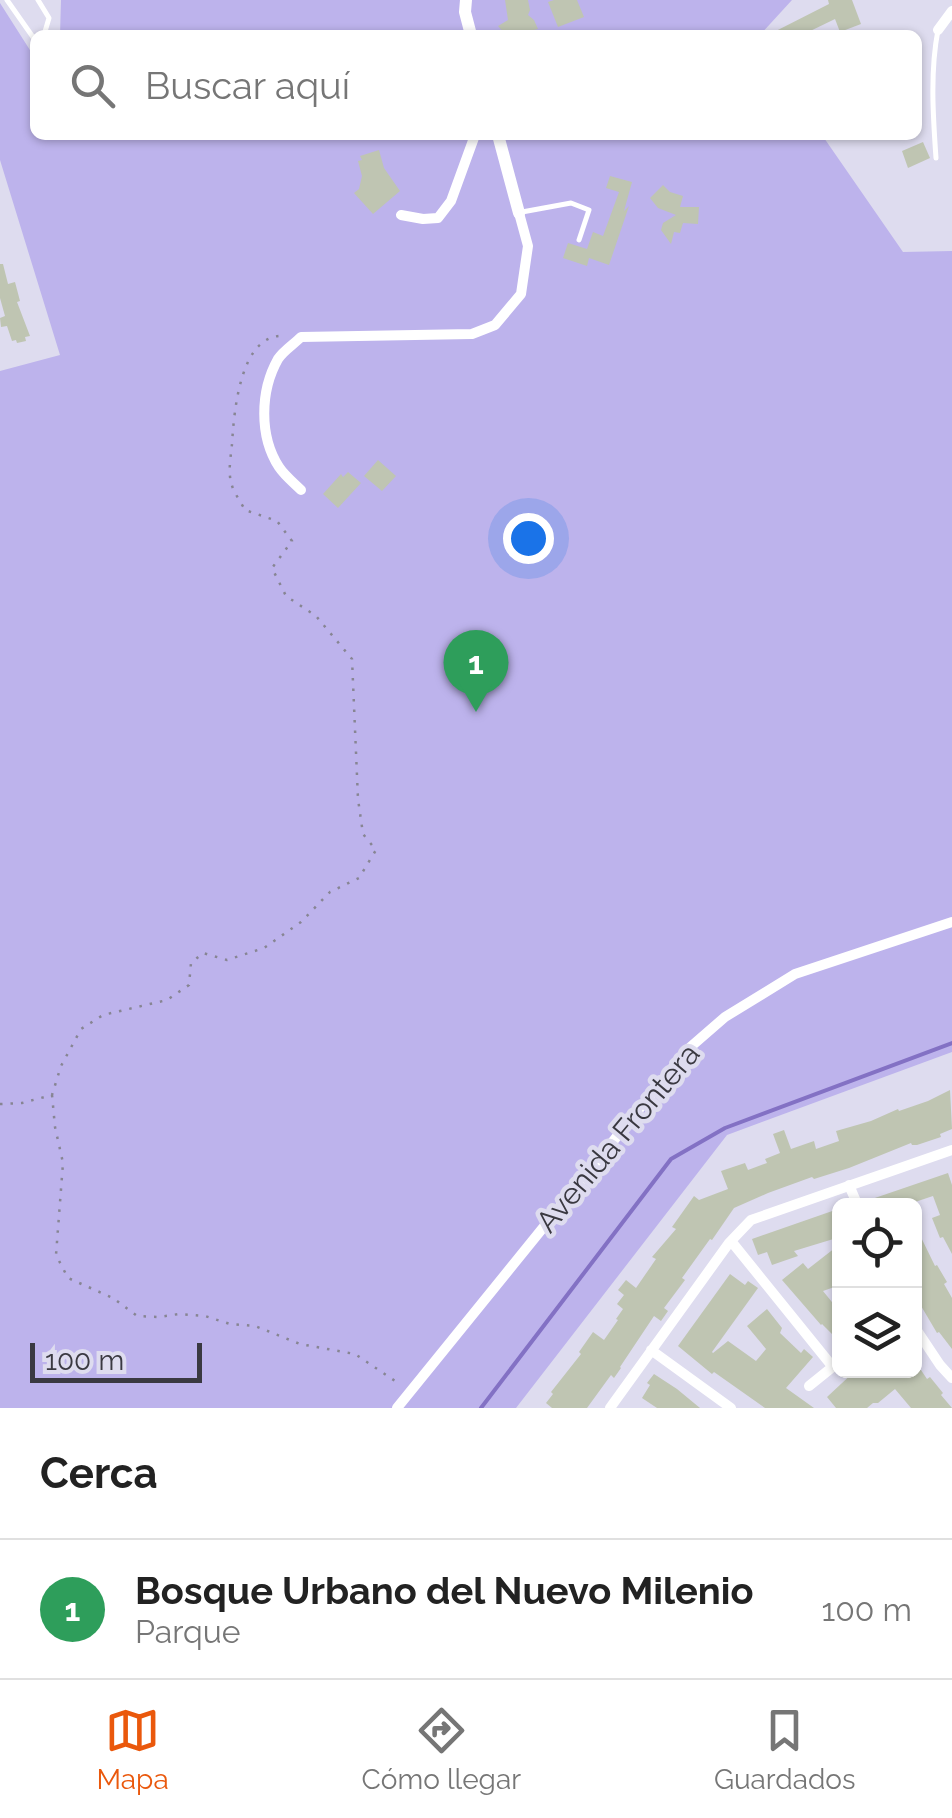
<!DOCTYPE html>
<html lang="es">
<head>
<meta charset="utf-8">
<style>
	body { margin:0; font-family:Raleway,sans-serif; background:#f6f6f6; color:#222 }
	.controls { position:absolute; right:30px; bottom:30px; display:grid; overflow:hidden; border-radius:15px; box-shadow:0 2px 8px #0004 }
	.controls button { width:90px; height:90px; display:grid; place-items:center; padding:0; border:0; border-bottom:2px solid #e0e0e0; background:#fff; color:#222; font:50px sans-serif }
	.scale { position:absolute; left:30px; bottom:25px; width:172px; box-sizing:border-box; padding-left:10px; border:5px solid #3a3941; border-top:0; font-size:28px; line-height:35px; white-space:nowrap; color:#3a3941; -webkit-text-stroke:8px #dedcef; paint-order:stroke }
	.you { position:absolute; left:528px; top:538px; width:35px; height:35px; margin:-25px; border:8px solid #fff; border-radius:50%; background:#1a73e8; box-shadow:0 0 0 15px #1a73e833 }
	.badge { display:grid; place-items:center; width:65px; height:65px; border-radius:50%; background:#ea580c; color:#fff; font-size:32px; font-weight:700 }
	.pin { position:absolute; translate:-50% -82px; filter:drop-shadow(0 2px 5px #0008) }
	.pin::after { content:''; position:absolute; top:52px; width:35px; height:30px; background:inherit; clip-path:polygon(0 0,100% 0,50% 100%) }
	.list { margin:0; padding:0; list-style:none }
	h2 { display:flex; justify-content:space-between; align-items:center; height:130px; margin:0; padding:0 40px; font-size:42px }
	h2 small { font-size:32px; font-weight:400; color:#767676 }
	.list li { display:grid; grid-template-columns:65px 1fr auto; gap:30px; align-items:center; box-sizing:border-box; height:140px; padding:0 40px; border-top:2px solid #e0e0e0 }
	.list b { display:block; font-size:38px; white-space:nowrap }
	.list p { margin:0; font-size:32px; white-space:nowrap; color:#767676 }
	.list em { font-size:32px; font-style:normal; color:#767676 }
	.icon { flex:none; width:55px; height:55px; fill:none; stroke:currentColor; stroke-width:2; stroke-linecap:round; stroke-linejoin:round }
	.map { position:relative; flex:none; width:952px; height:1408px; overflow:hidden }
	.search { position:absolute; background:#fff; box-shadow:0 2px 8px #0004; left:30px; right:30px; top:30px; height:110px; display:flex; align-items:center; gap:25px; box-sizing:border-box; padding:0 35px; border-radius:15px; color:#767676; font-size:38px }
	.sheet { height:270px; background:#fff }
	nav { display:flex; justify-content:space-around; align-items:center; box-sizing:border-box; height:140px; border-top:2px solid #e0e0e0; background:#fff; font-size:28px; color:#767676 }
	nav a { display:grid; justify-items:center; gap:5px }
	nav .on { color:#ea580c }
	.map>svg:first-child { display:block }
	.green { fill:#bdb3ec }
	.lines { fill:none; stroke-linecap:round; stroke-linejoin:round }
	.stream { stroke:#8371c4; stroke-width:4 }
	.building { fill:#bfc5b2 }
	.path { stroke:#878593; stroke-width:2.5; stroke-dasharray:2.5 8; stroke-linecap:butt }
	.service { stroke:#fff; stroke-width:5 }
	.minor { stroke:#fff; stroke-width:10 }
	.tertiary { stroke:#fff; stroke-width:12 }
	.labels { text-anchor:middle; stroke-width:9; stroke-linejoin:round; paint-order:stroke }
	.street-label { font-size:30px; fill:#3a3941; stroke:#dedcef }
</style>
</head>
<body>
<div class="map">
<svg width="952" height="1408" viewBox="0 0 952 1408">
	<rect width="100%" height="100%" fill="#dedcef"/>
	<!-- green -->
	<path class="green" d="M61,0H792L760,35H60Z
		M0,3L35,58V135H822L903,252L952,251V1052L727,1135L516,1408H0V371L60,355L0,160Z"/>
	<g class="lines">
		<!-- stream -->
		<path class="stream" d="M481,1408L671,1159L725,1128L952,1043"/>
	</g>
	<!-- building -->
	<path class="building" d="M505,0H528L530,10L528,15L534,20L538,29L526,32L516,30L513,35L504,33L498,26L508,20Z
		M554,0H577L584,17L558,27L548,2Z
		M828,0H852L861,24L840,32L835,19L802,35H768L829,4Z
		M923,142L930,158L908,168L902,151Z
		M379,150L384,168L400,191L373,214L354,193L359,189L362,176L358,161L362,160L360,156Z
		M610,176L632,182L624,211L629,206L609,265L589,258L587,266L563,258L568,243L587,249L593,232L603,236L619,192L606,188Z
		M663,185L670,192L683,196L680,207H699L698,224L683,223L680,233L674,232L671,244L661,230L663,223L676,215L658,208L650,198Z
		M0,264H3L8,284L15,282L20,301L17,302L30,336L25,337L26,341L17,343L16,340L12,341L7,326L1,327L0,318L5,316L0,298Z
		M378,460L396,476L382,491L364,476Z
		M348,472L361,483L338,508L323,494L341,474L343,477Z
		M950,1090L952,1129L940,1134L941,1137L917,1145H912L911,1143L849,1168L814,1179L812,1177L768,1193L734,1208L712,1240L710,1239L682,1278L685,1280L664,1308L668,1311L661,1321L654,1316L620,1367L621,1368L614,1378L611,1375L587,1408H552L546,1403L553,1394L551,1392L581,1354L579,1352L593,1332L604,1340L618,1320L616,1319L623,1309L617,1304L624,1295L618,1290L626,1280L636,1288L656,1259L652,1257L676,1229L672,1227L694,1196L699,1200L728,1189L721,1171L745,1163L748,1170L767,1163L765,1159L780,1153L773,1134L784,1130L791,1149L814,1141L816,1149L839,1141L836,1131L871,1121L898,1109L899,1111L928,1101Z
		M948,1173L952,1185V1254L943,1237L940,1238L932,1218L940,1215L933,1196L903,1206H867L866,1201Z
		M838,1209L840,1237L794,1251L798,1256L772,1265L767,1252L758,1255L752,1239Z
		M914,1223L935,1266L937,1265L947,1282L944,1284L952,1298V1349L939,1332L937,1333L914,1294Z
		M840,1244V1285L823,1291L840,1312V1330L833,1335L822,1324L821,1325L782,1280L803,1263L808,1269Z
		M730,1274L745,1285L748,1281L758,1288L712,1352L713,1353L728,1341L756,1361L766,1349L747,1326L767,1309L782,1328L780,1333L801,1353L804,1349L813,1357L786,1388L814,1408H765L714,1372L712,1374L678,1346Z
		M856,1370H921L927,1379L930,1377L943,1393L941,1395L952,1408H911L895,1389L878,1403H873L867,1408H836L827,1397Z
		M654,1374L677,1389L700,1408H657L642,1398L650,1385L647,1383Z"/>
	<g class="lines">
		<!-- path -->
		<path class="path" d="M52,1095L55,1127L63,1163L56,1255L68,1278L113,1298L137,1316L159,1317L179,1314L205,1316L230,1324L255,1326L300,1344L355,1354L401,1385
			M0,1104L22,1103L52,1095L61,1066L81,1029L103,1015L167,1000L189,985L191,963L203,953L227,960L264,948L301,922L330,892L359,878L376,850L363,834L358,799L352,659L316,616L286,596L272,568L292,541L277,521L245,510C241,502 233,492 231,482C228,471 231,455 232,444C234,412 240,332 285,336"/>
		<!-- service -->
		<path class="service" d="M7,0L35,40
			M38,0L49,18L44,35
			M936,158C933,116 930,71 938,30
			M522,212L571,203L589,210L579,240"/>
		<!-- minor -->
		<path class="minor" d="M938,30L952,11
			M401,215L423,219L438,218L451,201L475,135
			M301,490C294,483 285,476 279,467C259,436 260,391 278,359C283,351 294,344 301,337L472,334L495,325L521,294L528,246L519,213
			M849,1185L858,1206
			M731,1241L832,1366
			M914,1326L940,1365L952,1378
			M651,1350L731,1408
			M809,1386L840,1361
			M397,1408L687,1050L725,1017L795,974L952,922
			M610,1408L729,1243L751,1220L952,1150"/>
		<!-- tertiary -->
		<path class="tertiary" d="M466,0L465,12L471,35
			M498,135L519,213"/>
	</g>
	<g class="labels">
		<!-- street labels -->
		<g class="street-label">
			<text transform="translate(618 1138) rotate(-50)" y="10">Avenida Frontera</text>
		</g>
	</g>
</svg>
<div class="controls">
<button><svg class="icon" aria-label="locate" viewBox="0 0 24 24"><circle cx="12" cy="12" r="6"/><path d="M12 2v4M12 18v4M2 12h4M18 12h4"/></svg></button>
<button><svg class="icon" aria-label="layers" viewBox="0 0 24 24"><path d="M12 4l9 5-9 5-9-5zM3 14l9 5 9-5"/></svg></button>
</div>
<div class="scale">100 m</div>
<div class="you"></div>
<div class="pin badge" style="left:476px;top:712px;background:#2e9e5b">1</div>
<div class="search"><svg class="icon" aria-label="search" viewBox="0 0 24 24"><circle cx="10" cy="10" r="6"/><path d="M15 15l6 6"/></svg>Buscar aquí</div>
</div>
<section class="sheet">
<h2>Cerca<small></small></h2>
<ul class="list">
<li><span class="badge" style="background:#2e9e5b">1</span><div><b>Bosque Urbano del Nuevo Milenio</b><p>Parque</p></div><em>100 m</em></li>
</ul>
</section>
<nav>
<a class="on"><svg class="icon" aria-label="map" viewBox="0 0 24 24"><path d="M3 6l6-2 6 2 6-2v14l-6 2-6-2-6 2zM9 4v14M15 6v14"/></svg>Mapa</a>
<a><svg class="icon" aria-label="directions" viewBox="0 0 24 24"><path d="M12 3l9 9-9 9-9-9zM9 14v-3h6M13 9l2 2-2 2"/></svg>Cómo llegar</a>
<a><svg class="icon" aria-label="saved" viewBox="0 0 24 24"><path d="M7 4h10v16l-5-4-5 4z"/></svg>Guardados</a>
</nav>
</body>
</html>
